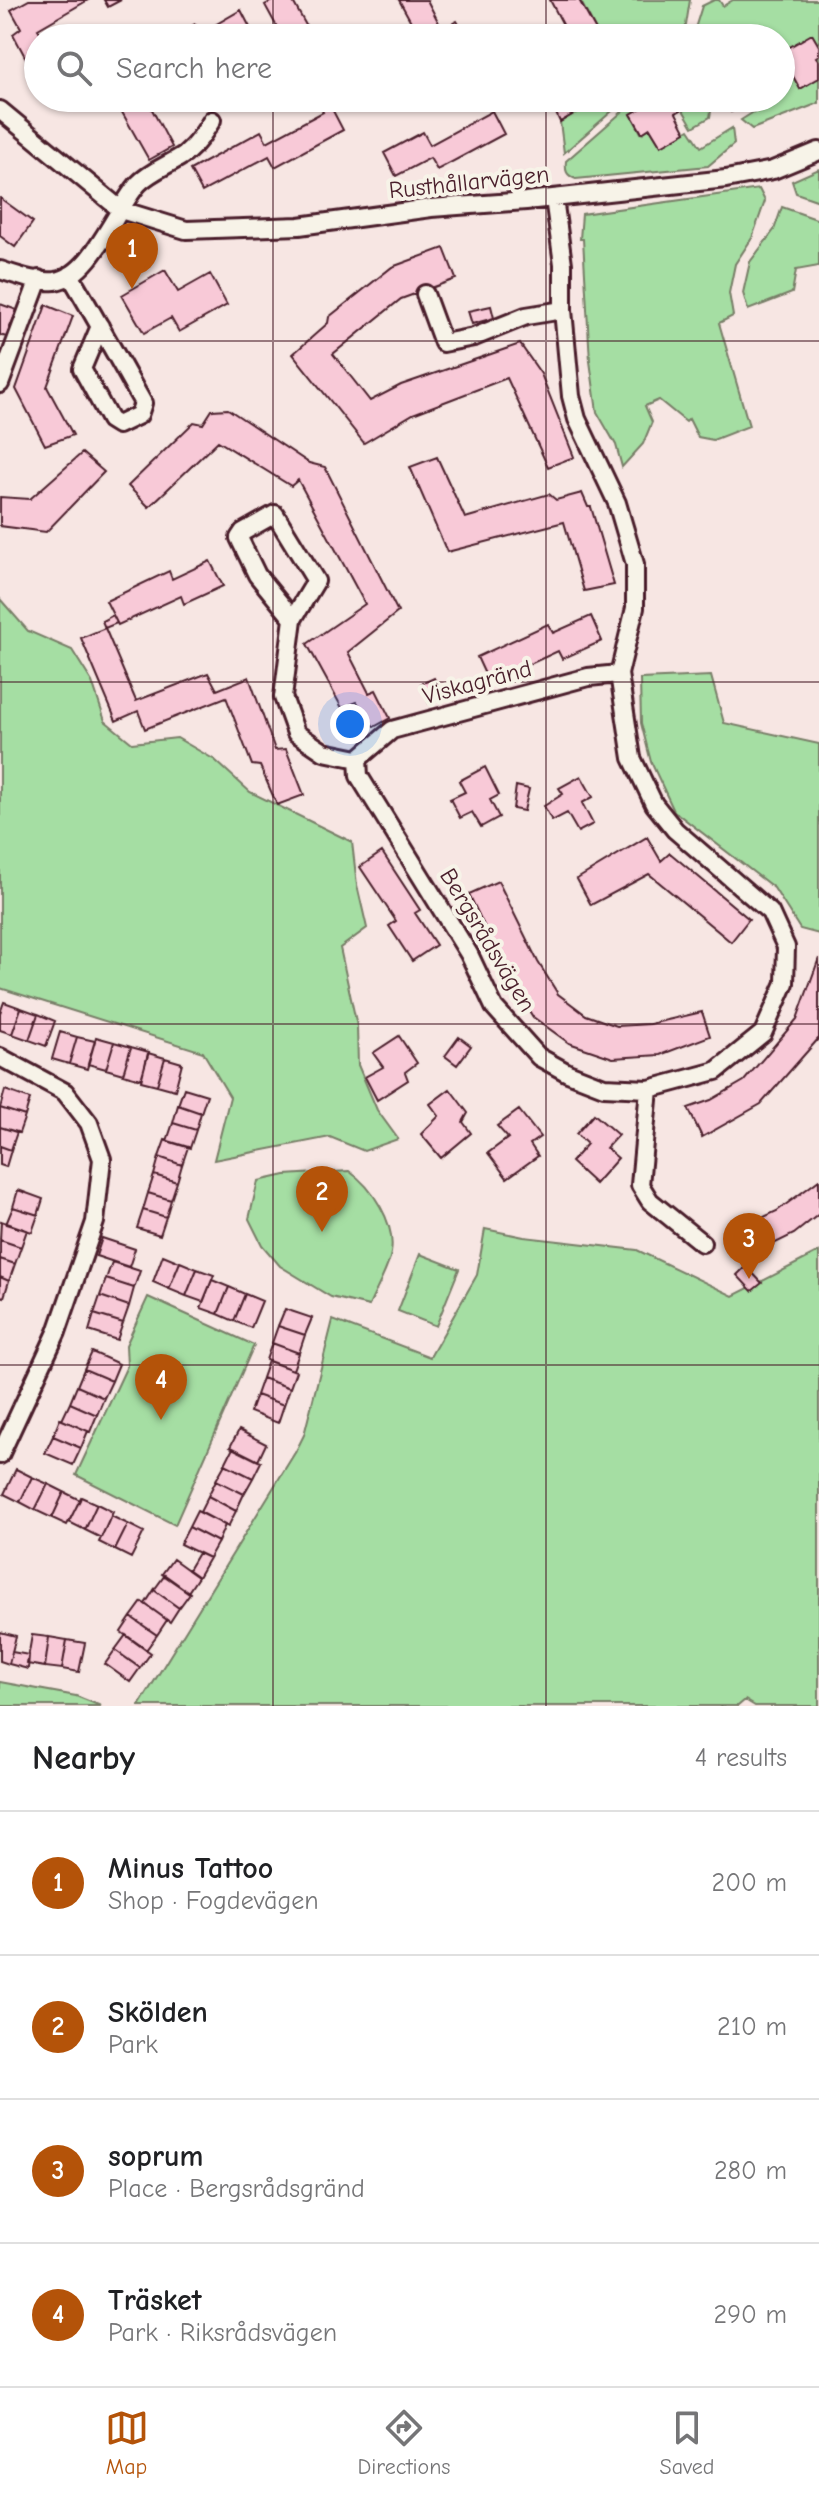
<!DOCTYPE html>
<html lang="en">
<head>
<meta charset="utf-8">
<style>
	body { margin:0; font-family:"Comic Neue",sans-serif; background:#f6f6f6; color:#202124 }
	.you { position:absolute; left:350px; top:724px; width:28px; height:28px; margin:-20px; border:6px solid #fff; border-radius:50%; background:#1a73e8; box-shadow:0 0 0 12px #1a73e833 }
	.badge { display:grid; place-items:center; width:52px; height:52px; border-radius:50%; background:#b45309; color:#fff; font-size:26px; font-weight:700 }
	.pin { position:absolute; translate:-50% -66px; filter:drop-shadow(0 2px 4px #0008) }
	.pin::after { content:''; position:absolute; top:42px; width:28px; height:24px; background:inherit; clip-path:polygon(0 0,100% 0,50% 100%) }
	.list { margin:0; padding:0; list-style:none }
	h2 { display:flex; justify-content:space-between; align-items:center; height:104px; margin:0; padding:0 32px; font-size:34px }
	h2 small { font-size:26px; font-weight:400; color:#757577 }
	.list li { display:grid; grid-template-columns:52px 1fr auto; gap:24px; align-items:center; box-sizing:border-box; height:144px; padding:0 32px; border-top:2px solid #e0e0e0 }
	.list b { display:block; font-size:30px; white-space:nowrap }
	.list p { margin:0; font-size:26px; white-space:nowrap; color:#757577 }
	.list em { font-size:26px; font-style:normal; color:#757577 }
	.icon { flex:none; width:44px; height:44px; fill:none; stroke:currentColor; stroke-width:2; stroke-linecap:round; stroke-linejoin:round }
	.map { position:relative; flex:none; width:819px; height:1706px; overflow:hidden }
	.search { position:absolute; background:#fff; box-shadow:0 2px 6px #0004; left:24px; right:24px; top:24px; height:88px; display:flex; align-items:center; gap:20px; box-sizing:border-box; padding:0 28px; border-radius:44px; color:#757577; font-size:30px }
	.sheet { height:680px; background:#fff }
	nav { display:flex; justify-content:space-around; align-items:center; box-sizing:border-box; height:112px; border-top:2px solid #e0e0e0; background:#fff; font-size:22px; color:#757577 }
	nav a { display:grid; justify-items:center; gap:4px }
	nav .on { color:#b45309 }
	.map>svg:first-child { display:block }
	.green { fill:#a5dea3; stroke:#787e67; stroke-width:2 }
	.building { fill:#f8c9d7; stroke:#4a1f2b; stroke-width:2 }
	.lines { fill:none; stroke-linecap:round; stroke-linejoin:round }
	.minor-casing { stroke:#4a1f2b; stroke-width:22 }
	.minor { stroke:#f7f3e8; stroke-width:16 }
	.grid { fill:none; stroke:#4a1f2b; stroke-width:2; stroke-opacity:0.55 }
	.labels { text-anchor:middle; stroke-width:8; stroke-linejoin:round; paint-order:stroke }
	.street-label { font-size:24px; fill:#4a1f2b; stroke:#f7f3e8 }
</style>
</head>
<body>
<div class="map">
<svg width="819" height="1706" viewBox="0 0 819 1706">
	<rect width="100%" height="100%" fill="#f7e6e3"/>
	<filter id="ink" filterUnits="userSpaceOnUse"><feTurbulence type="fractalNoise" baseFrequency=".0125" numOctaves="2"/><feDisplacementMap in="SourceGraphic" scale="16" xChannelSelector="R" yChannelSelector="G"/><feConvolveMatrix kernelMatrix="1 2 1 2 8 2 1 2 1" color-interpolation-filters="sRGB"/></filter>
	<g filter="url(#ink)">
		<!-- green -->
		<path class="green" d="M580,0H690L684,38H600Z
			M714,0H719L723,6L733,0H819V103L752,129L741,120L760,108V98H781V38H692L702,6Z
			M247,98H282L283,101C268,108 261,110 247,98Z
			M601,98H627L564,153L560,122Z
			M638,98H659L631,114L641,133L650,128L661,146L689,129L701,147L732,128L734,144L708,166L576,179C566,175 565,171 566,161Z
			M676,98H705L711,111L710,117L693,127Z
			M819,169V201L796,193L792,181Z
			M759,189L765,201L752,238L735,264L729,293L733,316L719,323L749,426L713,440L698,437L689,419L686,422L659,400L645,406L652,422L643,444L622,467L616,445L597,412L590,361L583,239H580L582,214Z
			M782,207L819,220V266L796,270L792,293L748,310L743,293L750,262L774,230Z
			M0,599L28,631L72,650L92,682L105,721L132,743L177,738L215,760L250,792L352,842L357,885L367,928L340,948L357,1026L358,1065L377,1110L398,1139L364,1151L330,1137L214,1160L230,1097L203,1052L0,988Z
			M711,676L724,723L819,744V934L800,929L774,888L674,811L651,762L641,723L640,679Z
			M349,1171C372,1187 396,1223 391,1253C389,1268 375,1291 369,1306L331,1297L280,1266L262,1245L249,1219L258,1181L285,1175Z
			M485,1229L524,1237L637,1250L733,1296L819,1252V1706H755L745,1700L738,1706H139L296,1451L304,1435L333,1320L430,1357L477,1275Z
			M420,1254L459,1269L436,1326L398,1311Z
			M148,1297L254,1345L175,1525L76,1475L127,1366L126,1345Z
			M0,1682L76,1696L101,1706H0Z"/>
		<!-- building -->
		<path class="building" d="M29,0H88L38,29L44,38H38V62L30,66L13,34L21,28L11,10Z
			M104,0H121L108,7Z
			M274,0H292L313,38H283L265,5Z
			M399,0H427L442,29L457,21L467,38H439L436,34L429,38H420Z
			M550,0H579L600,38H570Z
			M241,10L255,37L253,38H170L195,24L201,33Z
			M812,34L819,46V55L816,57L819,61V78L800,89L789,69L781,74V52Z
			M114,98H146L172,147L149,160Z
			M315,98H346L347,101L332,109L343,130L275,167L269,156L202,192L190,170L261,131L267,142L323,112Z
			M549,98H601L560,122Z
			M659,98H676L683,109L676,113L686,132L661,146L650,128L642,133L631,114Z
			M724,98H754L755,100L731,112Z
			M492,111L504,134L437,170L430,158L396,176L384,153L423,132L430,145Z
			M0,198L33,222L15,247L0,236Z
			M444,248L456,279L401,299L333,354L370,401L401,385L520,344L541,374L574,457L548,467L507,378L413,414L364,443L293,354L328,323L329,317L392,267Z
			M165,270L178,292L210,274L227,305L179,332L171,318L144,333L122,295Z
			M0,304L17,310L6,337L0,335Z
			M46,305L73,316L47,387L73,435L45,445L16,389Z
			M491,306L494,318L472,324L468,311Z
			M228,409L309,463L325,467L398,612L348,652L369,693L376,690L390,718L374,727L357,702L342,708L307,644L365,604L298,480L291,486L218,441L149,507L128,486L194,422L203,424L212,410Z
			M82,453L104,472L46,532L0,526V497L30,499Z
			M437,457L465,518L549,494L556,500L582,493L588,507H591L614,585L584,591L564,522L447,552L410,467Z
			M210,561L223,586L184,604L181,596L118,625L106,601L169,571L172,579Z
			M113,615L117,623L105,628L102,621Z
			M591,616L602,641L562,659L558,651L489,683L477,657L548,624L553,633Z
			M105,628L136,701L208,673L217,690L249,677L275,750L286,749L304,795L277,805L260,766L252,765L226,697L145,729L138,711L116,721L81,638Z
			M434,678L442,697L429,703L421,684Z
			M485,767L499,795L490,800L499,817L481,827L472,812L460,818L450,799L465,792L459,781Z
			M581,776L593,797L582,803L593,824L578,832L567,813L552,821L544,806L563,794L559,788Z
			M516,786L529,789L524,811L513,809Z
			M647,837L661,861L670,853L749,919L731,942L649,874L591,905L577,879Z
			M382,852L420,910L415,913L436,945L412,961L389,926L396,921L360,867Z
			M498,881L538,962L558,994L586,1015L617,1026L650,1024L702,1012L710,1036L660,1055L613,1058L569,1043L533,1017L509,979L469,894Z
			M819,958V1038L761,1104L702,1137L688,1108L711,1100L744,1081L797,1019Z
			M4,1002L21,1008L12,1034L0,1030V1013Z
			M21,1008L38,1014L29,1040L12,1034Z
			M38,1014L55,1021L46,1046L29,1040Z
			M60,1032L77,1037L69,1064L52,1059Z
			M399,1036L417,1063L405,1072L408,1080L377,1100L365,1077L383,1067L373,1053Z
			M77,1037L95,1041L87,1069L69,1064Z
			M96,1037L114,1042L106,1069L88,1064Z
			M459,1037L471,1046L457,1065L445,1056Z
			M114,1042L131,1047L123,1074L106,1069Z
			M131,1047L149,1052L141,1079L123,1074Z
			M148,1053L165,1058L157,1085L141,1081Z
			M165,1058L182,1063L175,1090L157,1085Z
			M184,1088L207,1095L201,1113L178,1105Z
			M450,1089L468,1113L463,1122L471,1133L441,1158L421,1134L439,1116L430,1104Z
			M5,1090L30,1099L25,1116L0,1108Z
			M178,1105L201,1113L196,1130L173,1123Z
			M0,1108L25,1116L19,1133L0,1127Z
			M519,1110L540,1137L530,1144L538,1156L507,1178L488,1153L508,1138L497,1126Z
			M594,1114L618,1135L606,1148L618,1158L595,1184L571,1162L587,1144L576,1134Z
			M173,1123L196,1130L190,1148L167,1141Z
			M0,1127L17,1132L11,1150L0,1146Z
			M165,1140L188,1147L182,1165L159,1157Z
			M0,1146L11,1150L6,1167L0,1165Z
			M159,1157L182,1165L177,1182L154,1175Z
			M154,1175L177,1182L171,1200L148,1193Z
			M819,1180V1214L794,1234L749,1256L736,1230L777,1211Z
			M18,1190L43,1199L38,1215L13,1207Z
			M148,1193L171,1200L166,1217L143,1210Z
			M13,1207L38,1215L32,1232L6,1224Z
			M143,1210L166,1217L160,1235L137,1228Z
			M1,1221L27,1230L21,1247L0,1240Z
			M102,1238L135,1249L129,1267L96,1256Z
			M0,1240L21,1247L15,1264L0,1259Z
			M163,1255L180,1262L169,1289L153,1282Z
			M0,1259L15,1264L9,1281L0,1277Z
			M112,1262L140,1271L134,1288L106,1279Z
			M180,1262L197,1269L186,1296L169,1289Z
			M746,1266L762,1283L752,1291L737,1275Z
			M197,1269L214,1275L203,1302L186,1296Z
			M0,1277L9,1281L4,1297L0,1296Z
			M106,1279L134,1288L129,1306L100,1296Z
			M212,1280L229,1287L218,1314L201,1308Z
			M229,1287L245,1294L234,1321L218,1314Z
			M245,1294L262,1301L251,1328L234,1321Z
			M100,1296L129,1306L123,1323L94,1314Z
			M285,1309L312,1318L305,1335L278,1326Z
			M94,1314L123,1323L117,1340L89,1331Z
			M278,1326L305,1335L299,1353L272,1343Z
			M272,1343L299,1353L293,1370L266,1360Z
			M92,1352L119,1364L112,1381L84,1369Z
			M268,1361L296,1371L290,1388L262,1378Z
			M84,1369L112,1381L104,1398L77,1386Z
			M262,1378L290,1388L284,1405L256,1395Z
			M77,1386L104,1398L97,1415L70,1403Z
			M256,1395L284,1405L278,1423L250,1412Z
			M70,1403L97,1415L90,1432L62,1420Z
			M60,1419L88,1431L81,1448L53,1436Z
			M239,1430L266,1444L258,1461L230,1447Z
			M53,1436L81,1448L73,1465L45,1453Z
			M233,1448L261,1462L253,1478L225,1464Z
			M225,1464L253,1478L244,1494L216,1480Z
			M16,1469L32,1477L20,1502L4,1494Z
			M32,1477L48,1484L35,1510L20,1502Z
			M216,1480L244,1494L236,1511L208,1496Z
			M48,1484L64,1492L52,1518L35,1510Z
			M64,1492L80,1500L67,1525L52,1518Z
			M208,1496L236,1511L228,1527L200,1512Z
			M81,1497L97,1504L85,1530L69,1522Z
			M97,1504L113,1512L101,1538L85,1530Z
			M197,1511L225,1525L218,1542L189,1527Z
			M111,1516L128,1524L115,1550L99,1542Z
			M128,1524L144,1532L131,1558L115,1550Z
			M189,1527L218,1542L209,1558L180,1544Z
			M198,1553L209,1558L198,1577L188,1570Z
			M173,1559L198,1577L188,1592L162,1574Z
			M165,1575L190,1593L179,1608L154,1590Z
			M154,1590L179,1608L170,1622L145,1604Z
			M142,1602L167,1620L157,1635L131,1617Z
			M131,1617L157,1635L146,1650L121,1632Z
			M0,1632L16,1636L9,1664L0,1661Z
			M32,1635L49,1637L45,1667L27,1664Z
			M126,1635L151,1653L140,1668L115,1650Z
			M49,1637L67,1640L62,1669L45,1667Z
			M67,1640L85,1643L79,1672L62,1669Z
			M115,1650L140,1668L130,1682L105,1664Z
			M12,1652L29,1655L28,1669L9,1664Z"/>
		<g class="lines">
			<!-- minor casing -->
			<g class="minor-casing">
				<path id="minor" d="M0,110L121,210L186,230L299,226L431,208L526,201L726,179L773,170L819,151
					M0,270C16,275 37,283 55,281C92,276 115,210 138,184C150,171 171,164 185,154C197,144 204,133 212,120
					M70,275C95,317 119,360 143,403L139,415L118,425L110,420L82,369L100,326
					M425,294L443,343L474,337L526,316L563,310
					M0,384L39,279
					M293,619L316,581L275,514L243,532L239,538L257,575L293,619L283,697L296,733L324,752L358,759L359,776L469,954L494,1007L539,1057L568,1073L604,1087L649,1089L716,1071L763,1033L785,983L786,947L770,912L675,830L654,804L632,758L619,674L635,608V564L617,503L577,419L571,396L563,310V264L554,198
					M358,759L392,730L588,677L619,674
					M0,1057L65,1092L89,1123L102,1159L95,1222L57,1332L0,1455
					M649,1089L640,1185L650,1201L702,1243"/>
			</g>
			<!-- minor -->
			<use href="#minor" class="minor"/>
		</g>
	</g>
	<!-- grid -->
	<path class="grid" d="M273,0V38M546,0V38M273,98V1706M546,98V1706M0,341H819M0,682H819M0,1024H819M0,1365H819"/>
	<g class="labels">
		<!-- street labels -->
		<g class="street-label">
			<text transform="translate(469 182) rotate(-6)" y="8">Rusthållarvägen</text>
			<text transform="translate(477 682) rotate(-15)" y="8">Viskagränd</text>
			<text transform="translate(488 940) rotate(59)" y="8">Bergsrådsvägen</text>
		</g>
	</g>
</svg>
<div class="you"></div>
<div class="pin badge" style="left:132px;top:289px">1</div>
<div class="pin badge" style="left:322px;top:1232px">2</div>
<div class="pin badge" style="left:749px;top:1279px">3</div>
<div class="pin badge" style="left:161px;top:1420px">4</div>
<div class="search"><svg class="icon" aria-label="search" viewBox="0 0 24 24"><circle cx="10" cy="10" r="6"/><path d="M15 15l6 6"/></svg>Search here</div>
</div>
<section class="sheet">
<h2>Nearby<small>4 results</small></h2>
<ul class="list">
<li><span class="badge">1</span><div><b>Minus Tattoo</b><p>Shop · Fogdevägen</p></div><em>200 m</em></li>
<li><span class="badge">2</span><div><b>Skölden</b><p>Park</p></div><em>210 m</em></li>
<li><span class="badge">3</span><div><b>soprum</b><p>Place · Bergsrådsgränd</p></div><em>280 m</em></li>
<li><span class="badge">4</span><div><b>Träsket</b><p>Park · Riksrådsvägen</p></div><em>290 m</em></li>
</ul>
</section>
<nav>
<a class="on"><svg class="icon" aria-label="map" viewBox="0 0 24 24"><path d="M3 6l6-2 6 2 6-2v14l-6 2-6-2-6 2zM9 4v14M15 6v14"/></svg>Map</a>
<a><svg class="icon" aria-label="directions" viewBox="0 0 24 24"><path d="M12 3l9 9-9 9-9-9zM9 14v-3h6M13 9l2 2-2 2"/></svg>Directions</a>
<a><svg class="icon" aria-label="saved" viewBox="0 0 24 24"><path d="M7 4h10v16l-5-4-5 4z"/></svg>Saved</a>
</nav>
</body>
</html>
